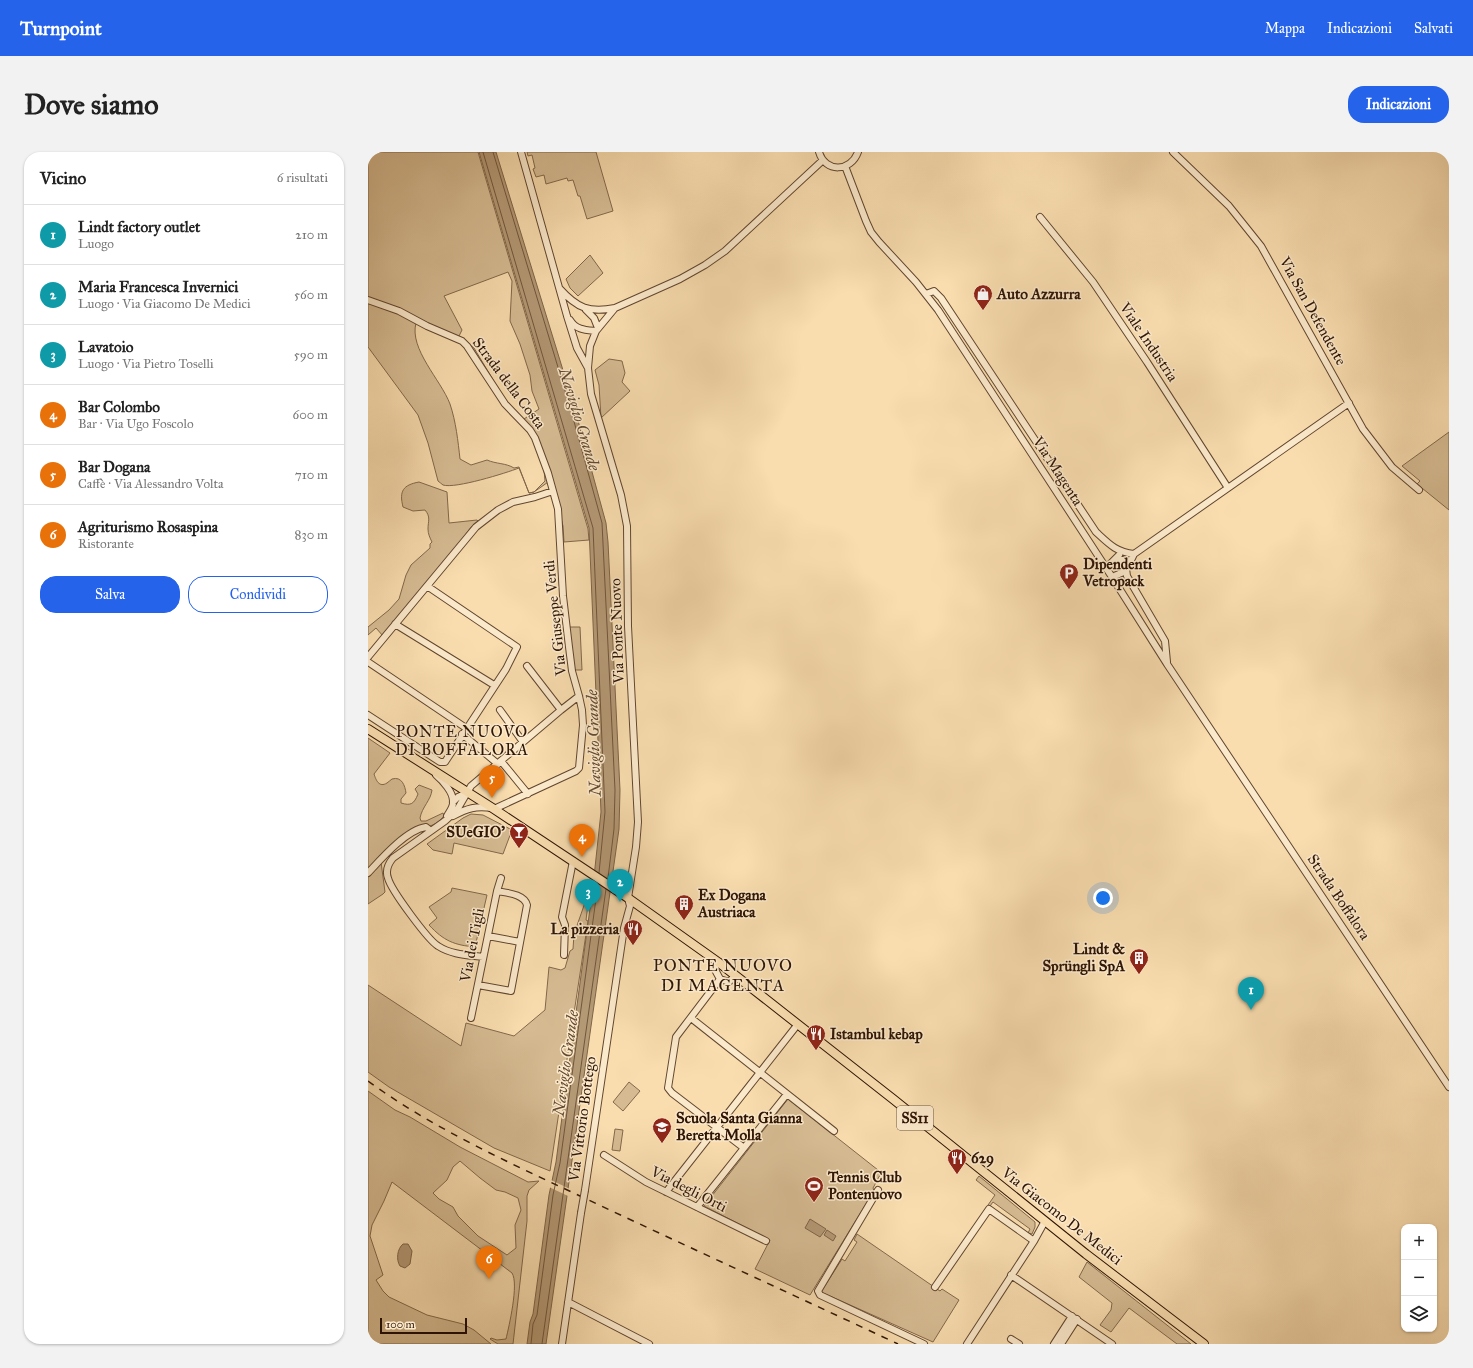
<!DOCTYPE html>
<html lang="it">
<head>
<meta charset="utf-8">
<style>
	body { margin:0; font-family:"IM FELL Great Primer",serif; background:#f2f2f2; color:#222 }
	.controls { position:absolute; right:12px; bottom:12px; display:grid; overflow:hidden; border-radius:8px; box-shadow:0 1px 3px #0004 }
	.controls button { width:36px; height:36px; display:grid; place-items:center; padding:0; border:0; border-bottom:1px solid #e0e0e0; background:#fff; color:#222; font:20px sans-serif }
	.scale { position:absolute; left:12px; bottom:10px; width:87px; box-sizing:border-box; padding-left:4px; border:2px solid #2e1404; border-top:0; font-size:11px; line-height:14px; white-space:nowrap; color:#2e1404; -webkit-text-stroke:3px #fbe9cb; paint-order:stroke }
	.you { position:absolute; left:735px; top:746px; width:14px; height:14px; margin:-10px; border:3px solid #fff; border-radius:50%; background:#1a73e8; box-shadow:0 0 0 6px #1a73e833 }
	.badge { display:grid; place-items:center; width:26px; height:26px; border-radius:50%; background:#2563eb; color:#fff; font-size:13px; font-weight:700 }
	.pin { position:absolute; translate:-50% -33px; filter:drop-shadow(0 1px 2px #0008) }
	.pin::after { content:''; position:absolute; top:21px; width:14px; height:12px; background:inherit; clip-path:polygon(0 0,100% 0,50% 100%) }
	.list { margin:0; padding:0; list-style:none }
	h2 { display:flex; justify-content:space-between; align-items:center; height:52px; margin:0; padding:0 16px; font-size:17px }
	h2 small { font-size:13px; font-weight:400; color:#767676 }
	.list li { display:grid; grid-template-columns:26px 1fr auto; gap:12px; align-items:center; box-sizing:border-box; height:60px; padding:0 16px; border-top:1px solid #e0e0e0 }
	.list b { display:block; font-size:15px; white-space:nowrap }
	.list p { margin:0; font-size:13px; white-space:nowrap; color:#767676 }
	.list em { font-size:13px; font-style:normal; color:#767676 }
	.actions { display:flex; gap:8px; padding:12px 16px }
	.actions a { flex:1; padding:9px 0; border:1px solid #2563eb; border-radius:16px; text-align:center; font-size:14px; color:#2563eb }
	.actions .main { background:#2563eb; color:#fff }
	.icon { flex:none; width:22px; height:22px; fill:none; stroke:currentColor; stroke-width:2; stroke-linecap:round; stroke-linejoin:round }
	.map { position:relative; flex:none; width:1081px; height:1192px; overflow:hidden; border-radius:16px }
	header { display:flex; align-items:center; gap:24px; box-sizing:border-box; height:56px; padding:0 20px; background:#2563eb; color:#fff }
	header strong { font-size:19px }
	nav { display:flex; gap:22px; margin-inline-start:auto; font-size:14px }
	.intro { display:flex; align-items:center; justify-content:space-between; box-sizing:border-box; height:96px; padding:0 24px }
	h1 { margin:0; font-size:28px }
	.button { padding:10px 18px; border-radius:16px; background:#2563eb; color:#fff; font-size:14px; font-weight:700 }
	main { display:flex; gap:24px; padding:0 24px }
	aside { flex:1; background:#fff; border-radius:16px; box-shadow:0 1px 3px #0004 }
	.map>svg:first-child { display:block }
	.green { fill:#d6bb92; stroke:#82684b; fill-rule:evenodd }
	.water { fill:#b49975; stroke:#7e6448 }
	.pier { fill:#f9ddaf }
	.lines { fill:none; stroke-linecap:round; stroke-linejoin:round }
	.shore { stroke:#71563c; stroke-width:1 }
	.minor-casing { stroke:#61462f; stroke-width:8 }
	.major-casing { stroke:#2e1404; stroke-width:10 }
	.minor { stroke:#fbe9cb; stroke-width:6 }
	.major { stroke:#f9ddaf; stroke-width:8 }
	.rail { stroke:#2e1404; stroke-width:1.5; stroke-dasharray:7 7; stroke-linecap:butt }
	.minor-bridge-casing { stroke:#61462f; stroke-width:8; stroke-linecap:butt }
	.minor-bridge { stroke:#fbe9cb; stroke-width:6 }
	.labels { text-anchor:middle; stroke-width:3; stroke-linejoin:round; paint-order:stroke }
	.shield { fill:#fbe9cb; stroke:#6c5440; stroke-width:1 }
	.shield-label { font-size:14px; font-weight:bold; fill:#2e1404 }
	.poi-label { font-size:15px; font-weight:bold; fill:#2e1404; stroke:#fbe9cb; text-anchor:start }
	.street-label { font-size:15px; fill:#2e1404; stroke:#fbe9cb }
	.water-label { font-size:16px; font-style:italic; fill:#644931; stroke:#fbe9cb }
	.neighbourhood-label { font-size:16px; letter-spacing:1px; fill:#2e1404; stroke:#fbe9cb }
	.quarter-label { font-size:17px; letter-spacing:1px; fill:#2e1404; stroke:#fbe9cb }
</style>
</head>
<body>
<header>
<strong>Turnpoint</strong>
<nav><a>Mappa</a><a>Indicazioni</a><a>Salvati</a></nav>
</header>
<div class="intro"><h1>Dove siamo</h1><a class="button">Indicazioni</a></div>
<main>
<aside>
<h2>Vicino<small>6 risultati</small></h2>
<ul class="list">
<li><span class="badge" style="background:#0f9aa8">1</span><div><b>Lindt factory outlet</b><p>Luogo</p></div><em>210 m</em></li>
<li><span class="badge" style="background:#0f9aa8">2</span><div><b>Maria Francesca Invernici</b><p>Luogo · Via Giacomo De Medici</p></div><em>560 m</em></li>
<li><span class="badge" style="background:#0f9aa8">3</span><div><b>Lavatoio</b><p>Luogo · Via Pietro Toselli</p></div><em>590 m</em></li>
<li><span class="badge" style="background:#e8710a">4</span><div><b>Bar Colombo</b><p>Bar · Via Ugo Foscolo</p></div><em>600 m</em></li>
<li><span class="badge" style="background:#e8710a">5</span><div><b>Bar Dogana</b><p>Caffè · Via Alessandro Volta</p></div><em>710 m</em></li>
<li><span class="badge" style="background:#e8710a">6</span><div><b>Agriturismo Rosaspina</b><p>Ristorante</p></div><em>830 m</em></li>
</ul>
<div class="actions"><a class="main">Salva</a><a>Condividi</a></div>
</aside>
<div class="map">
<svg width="1081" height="1192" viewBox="0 0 1081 1192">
	<rect width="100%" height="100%" fill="#f9ddaf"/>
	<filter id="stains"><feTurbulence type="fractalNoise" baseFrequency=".005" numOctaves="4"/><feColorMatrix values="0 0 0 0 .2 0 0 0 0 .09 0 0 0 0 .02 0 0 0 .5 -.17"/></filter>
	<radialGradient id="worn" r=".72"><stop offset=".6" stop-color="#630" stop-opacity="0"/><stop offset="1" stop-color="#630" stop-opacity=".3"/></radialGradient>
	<!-- green -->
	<path class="green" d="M0,0H110L220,377L221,388L196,390L195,374L183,328L166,340L161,341L151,316C138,321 87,337 75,333C73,332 72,330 70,329L60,291L50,263L0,195ZM140,120L144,129L142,169L152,192L162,223L164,239L171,257L156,267L139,251L106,196L91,184L94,178L76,144ZM48,171L90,190L99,196L137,257L158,278L165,287L176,318L177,329L166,340L161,341L151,315L146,316C138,311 128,312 119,308L103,313L92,307C90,289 88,270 82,252C73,228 41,197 48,171Z
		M159,0H228L245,59L219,67L212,44H210L205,28L200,29L199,26L178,32L176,23L168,25L165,17L167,16L164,3L160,4Z
		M222,103L235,121L210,144L202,136L198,127Z
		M241,207L254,209L257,221L254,230L262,239L233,266L231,233L227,218Z
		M1081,280V358L1049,332L1052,329L1034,314Z
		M51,330L79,340L81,371L109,368L110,369L103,375L82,404L15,484L8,476L0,483V475L21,458L31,447L38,423L43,413L62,396V392L64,390C62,386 60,382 60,377C60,369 63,365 57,358L45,359L35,355C31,339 35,333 51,330Z
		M201,475H212L214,518H207L203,502Z
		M0,586L22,601L6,622C8,628 11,636 19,631C21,630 22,628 24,627C34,624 37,634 38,641L33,647V651C43,654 46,652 50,642L47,637L51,633L64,638C63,648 54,655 52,666L53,669H58L75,661L76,664C68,673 63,675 51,675L13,710L17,740L15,742L0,752Z
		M103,662L115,663L144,678L135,702L86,691L84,702L65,698L59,692L95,666Z
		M219,728L225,732L223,752Z
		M84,736L119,743L107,795C86,793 76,789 61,773L69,766L61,755L83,740Z
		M219,745L220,752L218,768L220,769L182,1019L126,996L21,935L0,920V833L93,894L98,871L146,884L177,858L181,815L193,818L197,816L202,799L205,797L206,782Z
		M261,930L272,939L255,959L245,950Z
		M0,939L27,958L42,965L92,995L160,1030L171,1029L161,1038L159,1044V1069L145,1192H130L122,1187L123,1186L129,1188L138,1187C141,1174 151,1132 144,1121L24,1030L16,1049L4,1073L2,1084L15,1123L8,1128L15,1139L21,1145L59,1163L95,1172L106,1178L123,1192H0ZM92,1009L112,1026L128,1038L137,1040L150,1046L153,1058L147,1073L148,1096L139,1103L110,1084L90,1064L85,1055L71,1047L65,1041L79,1028L85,1015Z
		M420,947L510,1018L512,1023L505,1036L506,1039L442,1143L387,1117L402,1088L336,1054Z
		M247,977L255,978L252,999L244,998Z
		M611,1024L667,1070V1075L664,1082L660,1081L662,1077L625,1050L622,1054L620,1053L627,1043L608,1028Z
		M489,1082L572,1139L574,1137L591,1148L565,1190L453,1140L474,1107L477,1109L489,1090L486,1088Z
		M719,1110L823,1192H809L761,1156L743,1180L732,1173L743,1158L744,1151L711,1125Z"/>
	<!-- water -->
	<path class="water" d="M111,0H128L206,254L238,371L240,390L252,638L251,677L178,1192H159L162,1170L165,1162L181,1043L188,1010L225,734L233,660L221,376Z
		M442,1067L458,1077L452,1085L437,1076Z
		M459,1078L468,1084L465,1089L456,1083Z
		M35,1092H40L44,1099L42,1112L37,1116L32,1114C28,1108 29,1097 35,1092Z"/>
	<!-- pier -->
	<path class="pier" d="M183,1028L202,1037L200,1044L181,1035Z"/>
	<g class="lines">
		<!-- shore -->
		<path class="shore" d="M115,0L225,376L237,660L231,721
			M125,0L202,255L234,371L247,638L246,677L240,726
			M163,1192L165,1172L169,1163L185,1043L192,1011L230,732
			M174,1192L238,737"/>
		<!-- minor casing -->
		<g class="minor-casing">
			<path id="minor" d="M153,0L199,164L209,196L220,216
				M451,0C457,21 483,20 490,0
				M805,0L861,54L893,94L995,277L1024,315L1051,338
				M477,14L498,69L503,80L511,90L548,130L570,158L744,425L799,512L1081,935
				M672,65L725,130L779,210L860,336
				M192,137C209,156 221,161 247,156L312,127L337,113L357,99L455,8
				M558,142L566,139L573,146L728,380C741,392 748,400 766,402
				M0,148L31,159L59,174L94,189L99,194L137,252L162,278L167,286L180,321L190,357L195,444L201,495L204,519L211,544L214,558L215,573L211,616L208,619L126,657
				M218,158L226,166L230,176
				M202,168C208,178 218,178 228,179
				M749,406L757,409L759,424L797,489L799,510
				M738,416L751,403
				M744,425L758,419L766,402L981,251
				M27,472L126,533
				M0,505L108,375L130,358L145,350L167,345L185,339
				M0,510L98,576
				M159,514L193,558
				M132,558L155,590
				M0,563L72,610H77L138,517L149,495L59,434
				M94,582L130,612
				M133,609L160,642
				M68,623C75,629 85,640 85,649C86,655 81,660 79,664
				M85,650L90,645L99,641
				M85,664C100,656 107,654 124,656
				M0,721C13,707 38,678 58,675L63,679
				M120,784L152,790
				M196,803L197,773L194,765L205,709
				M115,805C100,803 84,803 70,794C60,788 23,738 20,726C17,718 20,712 25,706L77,669L89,658L103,634L193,558L211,544
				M350,810L346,816L352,827L361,830L367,824
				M352,827L308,885L300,936L304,941L376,996
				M110,833L143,839L159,753C156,742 139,741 129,739
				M103,866L129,739L133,726
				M323,866L466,979
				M236,1003L278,1030L398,1089
				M217,1038L256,776L262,754L260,746L268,695L270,670L260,474L259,374L253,343L223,242L220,216L222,194L228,179L247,156
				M510,1038L450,1139L452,1143L556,1192
				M298,1040L430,872
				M329,1055L419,942
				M643,1123L744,1192
				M567,1135L621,1057L666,1089
				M200,1150L281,1192
				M643,1187L651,1192
				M194,1192L213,1061
				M599,1192L666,1089L677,1069
				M686,1192L704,1164
				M693,1192L709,1167"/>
		</g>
		<!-- major casing -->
		<g class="major-casing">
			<path id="major" d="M0,577L126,657L260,746L350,810L381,834L525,947L718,1102L836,1192"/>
		</g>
		<!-- minor -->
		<use href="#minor" class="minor"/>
		<!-- major -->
		<use href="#major" class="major"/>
		<!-- rail -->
		<path class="rail" d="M0,929C70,980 151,1015 229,1052C329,1099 430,1145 530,1192"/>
		<!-- minor-bridge casing -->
		<g class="minor-bridge-casing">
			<path id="minor-bridge" d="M213,1061L217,1038"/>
		</g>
		<!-- minor-bridge -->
		<use href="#minor-bridge" class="minor-bridge"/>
	</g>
	<!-- icons -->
	<defs>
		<g id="shop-pin" transform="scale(1)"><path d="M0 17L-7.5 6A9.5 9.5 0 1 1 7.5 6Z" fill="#8f2418" stroke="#fbe9cb"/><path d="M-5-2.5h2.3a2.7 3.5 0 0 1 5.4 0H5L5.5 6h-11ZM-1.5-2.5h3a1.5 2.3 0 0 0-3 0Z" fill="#fff"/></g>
		<g id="parking-pin" transform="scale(1)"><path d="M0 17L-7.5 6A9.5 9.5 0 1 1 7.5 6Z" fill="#8f2418" stroke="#fbe9cb"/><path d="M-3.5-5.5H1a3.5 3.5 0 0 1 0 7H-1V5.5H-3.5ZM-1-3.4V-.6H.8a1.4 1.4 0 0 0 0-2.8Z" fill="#fff"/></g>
		<g id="bar-pin" transform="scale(1)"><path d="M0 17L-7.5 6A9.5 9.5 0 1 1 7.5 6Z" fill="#8f2418" stroke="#fbe9cb"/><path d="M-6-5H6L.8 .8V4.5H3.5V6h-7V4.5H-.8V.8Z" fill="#fff"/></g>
		<g id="building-pin" transform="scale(1)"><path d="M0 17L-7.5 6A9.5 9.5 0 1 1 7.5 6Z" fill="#8f2418" stroke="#fbe9cb"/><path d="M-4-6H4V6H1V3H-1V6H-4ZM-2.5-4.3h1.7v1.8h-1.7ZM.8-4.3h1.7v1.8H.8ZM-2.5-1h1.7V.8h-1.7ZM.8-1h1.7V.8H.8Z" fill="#fff"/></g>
		<g id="restaurant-pin" transform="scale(1)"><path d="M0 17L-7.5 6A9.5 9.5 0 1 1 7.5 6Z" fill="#8f2418" stroke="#fbe9cb"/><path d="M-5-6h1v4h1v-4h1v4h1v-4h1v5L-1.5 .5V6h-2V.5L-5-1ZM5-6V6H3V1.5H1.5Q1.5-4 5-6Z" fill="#fff"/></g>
		<g id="school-pin" transform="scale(1)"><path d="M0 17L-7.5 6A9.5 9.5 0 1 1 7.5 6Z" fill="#8f2418" stroke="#fbe9cb"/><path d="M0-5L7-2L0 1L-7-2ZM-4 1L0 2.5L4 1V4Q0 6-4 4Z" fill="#fff"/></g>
		<g id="stadium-pin" transform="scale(1)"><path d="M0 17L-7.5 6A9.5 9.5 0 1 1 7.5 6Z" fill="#8f2418" stroke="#fbe9cb"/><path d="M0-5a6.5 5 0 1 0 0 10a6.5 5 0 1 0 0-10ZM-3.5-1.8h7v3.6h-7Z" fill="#fff"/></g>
	</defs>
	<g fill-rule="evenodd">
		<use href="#shop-pin" x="615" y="142"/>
		<use href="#parking-pin" x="701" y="421"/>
		<use href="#bar-pin" x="151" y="680"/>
		<use href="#building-pin" x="316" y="752"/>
		<use href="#restaurant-pin" x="265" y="777"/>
		<use href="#building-pin" x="771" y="806"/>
		<use href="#restaurant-pin" x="448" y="882"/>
		<use href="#school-pin" x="294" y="975"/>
		<use href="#restaurant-pin" x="589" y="1006"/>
		<use href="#stadium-pin" x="446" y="1034"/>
	</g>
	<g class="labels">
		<!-- shield labels -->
		<rect class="shield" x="529" y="954" width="36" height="24" rx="3"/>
		<g class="shield-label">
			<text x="547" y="971">SS11</text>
		</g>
		<!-- poi labels -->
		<g class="poi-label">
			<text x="629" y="147">Auto Azzurra</text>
			<text x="715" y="417">Dipendenti<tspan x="715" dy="17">Vetropack</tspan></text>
			<text x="137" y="685" text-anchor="end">SUeGIO'</text>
			<text x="330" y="748">Ex Dogana<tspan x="330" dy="17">Austriaca</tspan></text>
			<text x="251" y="782" text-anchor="end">La pizzeria</text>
			<text x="757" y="802" text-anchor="end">Lindt &amp;<tspan x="757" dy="17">Sprüngli SpA</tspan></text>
			<text x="462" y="887">Istambul kebap</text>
			<text x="308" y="971">Scuola Santa Gianna<tspan x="308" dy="17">Beretta Molla</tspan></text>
			<text x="603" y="1011">629</text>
			<text x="460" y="1030">Tennis Club<tspan x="460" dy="17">Pontenuovo</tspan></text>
		</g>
		<!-- street labels -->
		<g class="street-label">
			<text transform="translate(945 159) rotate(61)" y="5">Via San Defendente</text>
			<text transform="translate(781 190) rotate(56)" y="5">Viale Industria</text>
			<text transform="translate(141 231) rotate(53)" y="5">Strada della Costa</text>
			<text transform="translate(690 319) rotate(57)" y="5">Via Magenta</text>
			<text transform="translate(187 466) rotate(-96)" y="5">Via Giuseppe Verdi</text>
			<text transform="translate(249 479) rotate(-92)" y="5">Via Ponte Nuovo</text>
			<text transform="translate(971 745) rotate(56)" y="5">Strada Boffalora</text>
			<text transform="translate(104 793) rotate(-79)" y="5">Via dei Tigli</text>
			<text transform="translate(214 967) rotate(-82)" y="5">Via Vittorio Bottego</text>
			<text transform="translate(321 1037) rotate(27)" y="5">Via degli Orti</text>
			<text transform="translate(694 1064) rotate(38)" y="5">Via Giacomo De Medici</text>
		</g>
		<!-- water labels -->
		<g class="water-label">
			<text transform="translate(212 267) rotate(73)" y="6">Naviglio Grande</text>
			<text transform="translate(225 591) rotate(-92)" y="6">Naviglio Grande</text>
			<text transform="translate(197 911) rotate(-82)" y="6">Naviglio Grande</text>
		</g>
		<!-- neighbourhood labels -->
		<g class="neighbourhood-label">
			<text x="94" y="585">PONTE NUOVO<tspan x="94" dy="18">DI BOFFALORA</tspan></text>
		</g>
		<!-- quarter labels -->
		<g class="quarter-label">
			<text x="355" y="819">PONTE NUOVO<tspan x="355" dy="20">DI MAGENTA</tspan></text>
		</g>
	</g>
	<rect width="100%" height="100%" filter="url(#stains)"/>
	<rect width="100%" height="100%" fill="url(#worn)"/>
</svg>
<div class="controls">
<button>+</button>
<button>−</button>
<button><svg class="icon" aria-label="layers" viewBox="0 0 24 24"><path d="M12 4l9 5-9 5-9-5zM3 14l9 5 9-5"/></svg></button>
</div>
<div class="scale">100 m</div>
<div class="you"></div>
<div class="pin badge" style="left:883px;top:858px;background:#0f9aa8">1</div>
<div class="pin badge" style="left:252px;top:750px;background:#0f9aa8">2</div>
<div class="pin badge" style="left:220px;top:760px;background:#0f9aa8">3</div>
<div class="pin badge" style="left:214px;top:705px;background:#e8710a">4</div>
<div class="pin badge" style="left:124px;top:646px;background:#e8710a">5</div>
<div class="pin badge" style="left:121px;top:1127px;background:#e8710a">6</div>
</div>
</main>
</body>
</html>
